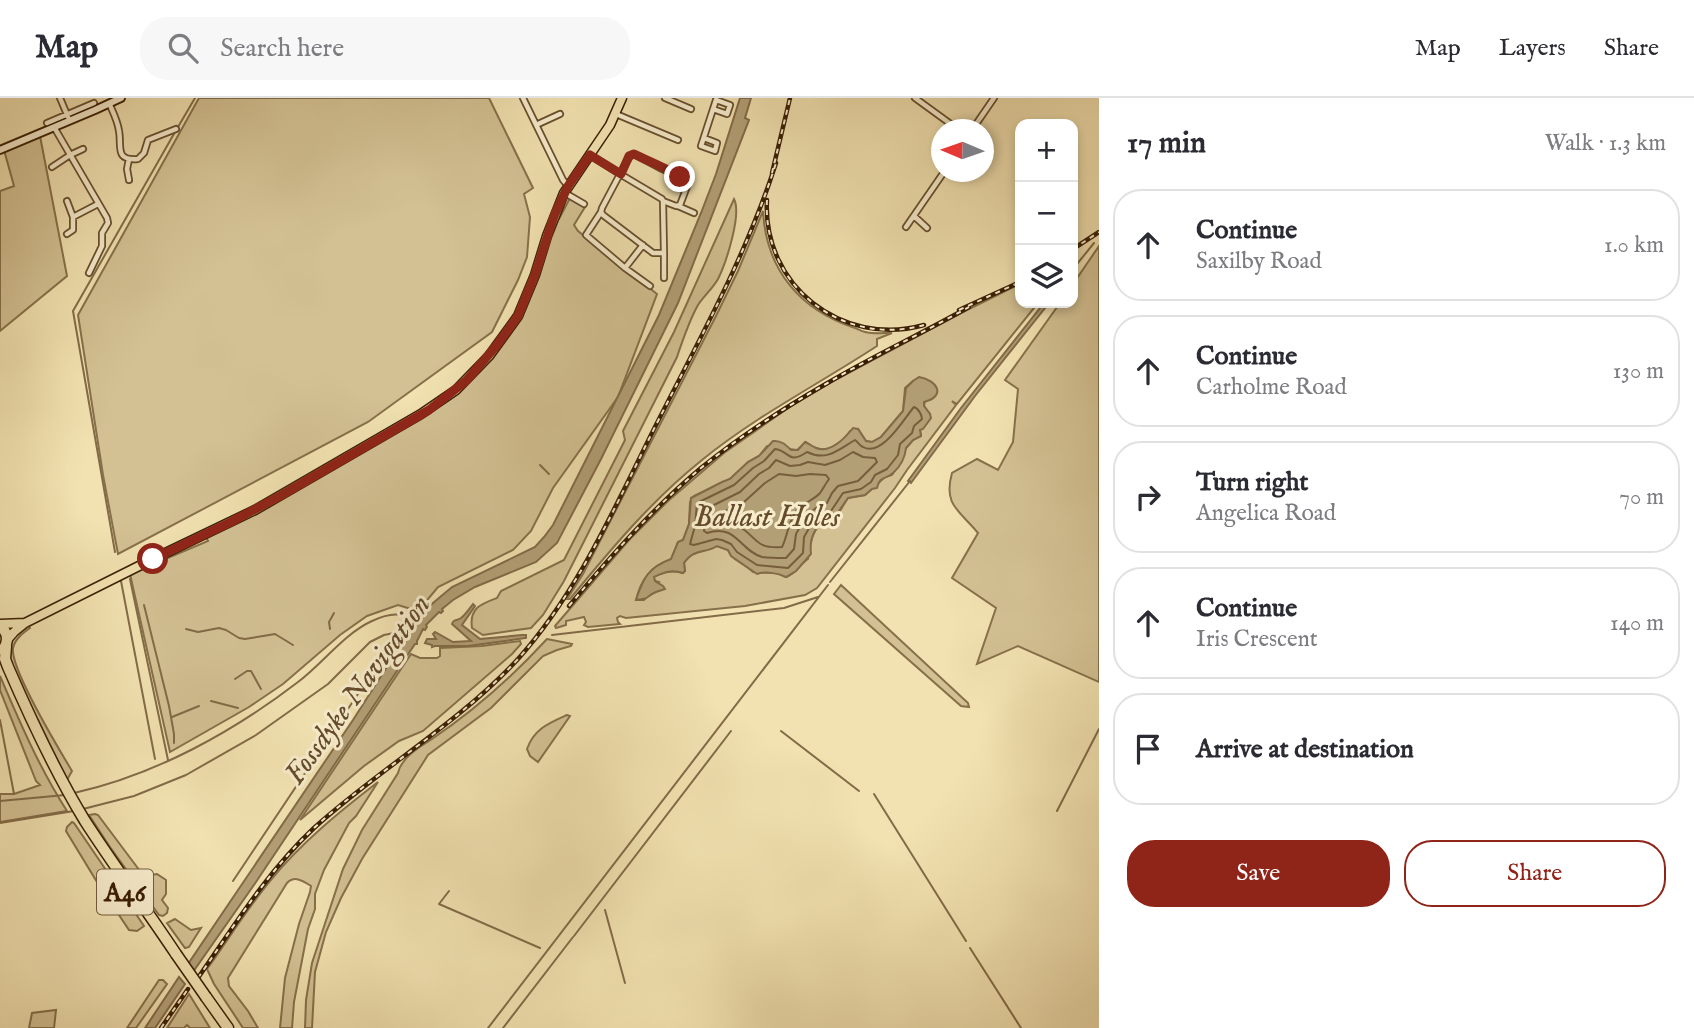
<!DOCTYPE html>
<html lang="en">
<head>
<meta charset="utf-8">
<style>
	body { margin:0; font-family:"IM FELL English",serif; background:#f7f7f7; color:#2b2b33 }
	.controls { position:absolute; right:21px; top:21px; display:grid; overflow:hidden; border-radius:14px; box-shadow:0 4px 10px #0003 }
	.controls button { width:63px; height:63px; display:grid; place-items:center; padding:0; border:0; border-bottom:2px solid #e1e1e2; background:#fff; color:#2b2b33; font:35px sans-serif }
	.compass { position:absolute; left:931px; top:21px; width:63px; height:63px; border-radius:50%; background:#fff; box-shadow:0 4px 10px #0003; rotate:272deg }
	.stop { position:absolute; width:21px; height:21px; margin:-16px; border:5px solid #8f2418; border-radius:50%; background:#fff }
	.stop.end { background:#8f2418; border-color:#fff; box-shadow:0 2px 7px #0008 }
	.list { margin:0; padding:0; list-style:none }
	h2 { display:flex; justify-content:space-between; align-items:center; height:91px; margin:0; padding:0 28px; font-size:30px }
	h2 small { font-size:23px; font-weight:400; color:#7c7c81 }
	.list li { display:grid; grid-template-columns:46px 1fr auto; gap:21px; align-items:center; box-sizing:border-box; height:112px; margin:0 14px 14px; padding:0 14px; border:2px solid #e1e1e2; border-radius:28px }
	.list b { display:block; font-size:26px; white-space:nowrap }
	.list p { margin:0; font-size:23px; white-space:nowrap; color:#7c7c81 }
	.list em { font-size:23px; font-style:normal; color:#7c7c81 }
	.actions { display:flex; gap:14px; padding:21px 28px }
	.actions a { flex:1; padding:16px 0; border:2px solid #8f2418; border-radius:28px; text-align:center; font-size:24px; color:#8f2418 }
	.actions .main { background:#8f2418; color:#fff }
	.icon { flex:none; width:38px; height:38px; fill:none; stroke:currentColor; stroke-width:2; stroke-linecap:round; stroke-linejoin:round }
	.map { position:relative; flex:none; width:1099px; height:930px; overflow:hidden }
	header { display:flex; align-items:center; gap:42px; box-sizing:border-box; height:98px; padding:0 35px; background:#fff; border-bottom:2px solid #e1e1e2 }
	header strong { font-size:33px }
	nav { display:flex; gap:38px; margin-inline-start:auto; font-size:24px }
	.search { width:490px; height:63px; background:#f7f7f7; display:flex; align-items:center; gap:18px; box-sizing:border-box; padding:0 24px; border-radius:28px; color:#7c7c81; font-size:26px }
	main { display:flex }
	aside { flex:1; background:#fff }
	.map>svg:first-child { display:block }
	.green { fill:#d3c193; stroke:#86704a; stroke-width:2; fill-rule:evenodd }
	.water { fill:#b39f76; stroke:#826b48; stroke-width:2 }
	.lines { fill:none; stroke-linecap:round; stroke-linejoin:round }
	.shore { stroke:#765e3c; stroke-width:2 }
	.stream { stroke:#826b48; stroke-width:2 }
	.street-casing { stroke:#674f2e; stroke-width:8 }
	.secondary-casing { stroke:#391e02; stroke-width:10 }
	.primary-casing { stroke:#391e02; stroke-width:11 }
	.highway-casing { stroke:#391e02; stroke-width:13 }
	.street { stroke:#f7eccc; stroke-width:4.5 }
	.secondary { stroke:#f7eccc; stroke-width:6 }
	.primary { stroke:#f2e2b1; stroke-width:8 }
	.highway { stroke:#f2e2b1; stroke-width:10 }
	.rail-casing { stroke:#391e02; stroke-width:4.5 }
	.rail { stroke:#f7eccc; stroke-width:2; stroke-dasharray:5; stroke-linecap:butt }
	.highway-bridge-casing { stroke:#391e02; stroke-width:13; stroke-linecap:butt }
	.highway-bridge { stroke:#f2e2b1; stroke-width:10 }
	.route { stroke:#8f2418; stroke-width:9 }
	.labels { text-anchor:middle; stroke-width:6; stroke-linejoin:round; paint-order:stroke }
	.shield { fill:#f7eccc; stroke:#725c3f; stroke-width:2 }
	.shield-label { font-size:26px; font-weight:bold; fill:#391e02 }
	.water-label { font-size:30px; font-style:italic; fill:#644b2b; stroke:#f7eccc }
</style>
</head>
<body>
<header>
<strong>Map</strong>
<div class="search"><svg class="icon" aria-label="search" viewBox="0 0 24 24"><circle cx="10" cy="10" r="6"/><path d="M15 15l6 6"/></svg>Search here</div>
<nav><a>Map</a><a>Layers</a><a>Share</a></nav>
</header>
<main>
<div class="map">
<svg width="1099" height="930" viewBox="0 0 1099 930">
	<rect width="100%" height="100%" fill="#f2e2b1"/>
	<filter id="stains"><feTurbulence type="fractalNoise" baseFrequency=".00286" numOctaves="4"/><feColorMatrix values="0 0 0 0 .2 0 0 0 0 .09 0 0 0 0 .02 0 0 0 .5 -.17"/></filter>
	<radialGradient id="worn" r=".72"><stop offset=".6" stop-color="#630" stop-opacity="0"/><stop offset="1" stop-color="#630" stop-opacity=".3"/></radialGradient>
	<!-- green -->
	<path class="green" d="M199,0H489L533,90L524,96L530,119L527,159L518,182L492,234L368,324L118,456L103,377L78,217Z
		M40,38L67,178L0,233V93L14,88L4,52Z
		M570,100L585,109L574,127L578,133L657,196L618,299L553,390L531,433L513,452L438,489L418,513L398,507L367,518L340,537L283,586L249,609L170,654L130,476L208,443L205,437L435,309L505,240L555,121H559Z
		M734,101C742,116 726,165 718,181C713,190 704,198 698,207C689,223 683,241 677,259L564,483L543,517L531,530L483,537L472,530C469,510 481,506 497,500L501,493L564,462L625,342L623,333L674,234Z
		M763,113C766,172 800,212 855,230C858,231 861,233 865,234C873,236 883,235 892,235L877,241V248C819,286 756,318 702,362C652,402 611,451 570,501H567L583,476L716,218L738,173Z
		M1099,148V584L1018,548L977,566L996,510L952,480L978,435C959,412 943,407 952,375L977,361L998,372L1013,344L1018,291L1005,282L1060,205H1073V186Z
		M1020,186V205H1038L957,306L952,303L956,307L907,372L895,390L817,490L805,497L745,508L626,520L620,518L617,520L618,524L620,526L588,529L584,527L586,524L584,519L566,523V527L556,530L555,528L629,442L668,403L724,355L791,308L835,282L963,214ZM913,283L928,302L925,303L924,308L930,316L920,332L921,338L913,342L906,350L898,368L892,377L885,379L865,397L848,400C843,406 841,415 834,419C831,421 827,422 824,424C811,432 810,447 808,461C800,466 796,476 786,479L777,475L753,474C744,465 733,463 728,452L717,448C704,456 694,450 684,465L685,473L683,475C671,472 665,474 653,479L655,483L659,484L644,502H636C641,481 651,468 671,462L678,444L683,442L689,426L690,404L694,398L730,381L748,364L759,358L767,348L797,352L806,344C809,346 812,349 816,350C828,355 844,343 850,333L858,331L866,343L872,344L881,339L903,313L905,290Z
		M841,487L968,605L969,609L961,608L834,496Z
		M28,527L30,530C23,535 15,541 13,550C10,570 60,653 72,673L68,680H66L38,622L34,616C25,598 2,561 11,542C15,534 21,531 28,527Z
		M547,541L572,546L571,548L557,552L543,558L491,610L428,657L362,761L341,800L326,834L315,874L312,930H305L306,902L312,865L343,771L362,732L398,675C401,660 419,649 432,641C475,612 512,579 547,541Z
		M520,543L521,546L512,556L423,633L399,643L364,668L300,722L411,556L420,560H437L440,558V550L482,548Z
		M0,578C20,625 40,671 67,713L0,724V696H14L40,687L36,683L0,592Z
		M567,617L570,618L538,664L530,658L527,651C534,631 549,625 567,617Z
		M378,684L356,718L349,725L324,772L315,796V811L308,831L294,904L292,930H280L285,880L299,826L310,794L311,788C303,783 295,777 287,785L228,880L229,888L248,913L258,930H243L214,886L207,871C228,842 247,811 270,783C301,745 339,714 378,684Z
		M95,716L98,717L140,773L151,777L157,776L166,782V796L162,802L168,810L167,815L163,818L159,817L110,749L89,717Z
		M72,724L74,725L144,828L137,833L129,832L97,784L66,733L67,729Z
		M175,821L191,832L201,830L189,849L185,850L167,825Z
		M159,882H163L167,886L136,930H127Z
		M189,896L210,930H190L187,927L184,930H167Z
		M56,912L54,930H29L32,915Z"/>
	<!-- water -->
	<path class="water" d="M740,0H751L745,20L749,22L678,205L601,361L557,445L536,464L475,489L453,502L442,511L443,513L441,515L439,514L426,527L427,529L425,532L423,531L417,543V546H415L256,784L193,874L188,866L353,622L419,519L433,505L452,489L535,449L544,439L553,427L659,217L701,115L716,76Z
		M1044,205H1049L975,298L911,385L908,383L961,310Z
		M919,279C937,282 947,298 924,304V308L930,316L931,320L923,331L920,332L921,338L913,342L906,350C905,360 901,368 893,375C886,382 880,377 877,390L872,391L865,397L848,400L834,420C816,423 809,439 811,456L796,473L786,479C778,475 765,473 757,476L731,458L728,452L717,448C704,456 694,450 684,465L685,473L683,475C672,471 664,474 654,479L655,483L663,488L665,491C662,492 659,493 656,494C646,498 651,501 636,502C643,480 649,469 671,461L678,444L683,442L689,426L691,400L722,384L730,381L748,364L759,358L773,343C781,342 786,347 791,352H798L805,344C809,346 812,348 816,350C830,356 845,340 853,330L858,331L866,343L872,344L881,339L903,313L906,290L913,283Z
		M473,506L475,508L462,527L480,541L522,537H526V540L468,548H435L432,549V547L425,545L427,541H436L433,536L435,534L453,544L471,543L452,526C454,520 455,524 461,520C465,517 470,510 473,506Z
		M179,879L185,886L155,930H145Z"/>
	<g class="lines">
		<!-- shore -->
		<path class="shore" d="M914,309C918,310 922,317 922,321L914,328L912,335L900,346L898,357L887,371L875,377L871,384L861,391L843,395L831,413L821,417L812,425L804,439L803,455L788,470L757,467L737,454L731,446L722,442L716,441L694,447L690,446L695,428L697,405L734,387L753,370L764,363L775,351C790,353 788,367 807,354C827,364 839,351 855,342C858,344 860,348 863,349C882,360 905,319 914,309Z
			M853,354L863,359L875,360L877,364L858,383L838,388L832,395L827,405L816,410L806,418L796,436L794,451L786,460C779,460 770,460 762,459C740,453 736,425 707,435L704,433L706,411L740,394L759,376L769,370L776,362L790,368L800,367L808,364L825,367L840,362Z
			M779,376L796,378L810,376L826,377L829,381C826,385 823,391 820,395C814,402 803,405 797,412C788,423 788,437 782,449C755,451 758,440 740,429C733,425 725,423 718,420L719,416L744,404L765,385Z"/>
		<!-- stream -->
		<path class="stream" d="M178,29L195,0
			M1073,171L1094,145
			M540,367L549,376
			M115,454L73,213L175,34
			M130,481L168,662
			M121,483L155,661
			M830,484L910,383
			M144,507L169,608L174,636V645
			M186,531L198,534L219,530L226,532L239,540L245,541L275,536L293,547
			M330,531L329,524L334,515
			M552,537L784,510L818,499
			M235,581L247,573H251L261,591
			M211,603L238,610
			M172,619L199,608
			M0,622L14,696
			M781,633L859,693
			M74,695C155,677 233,634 298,584C322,566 345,535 372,523C389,515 403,513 417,525
			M874,696L966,843
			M0,703L65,697
			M83,711L134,698L186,677L256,637L328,586L370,544L384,537L394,535
			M1057,713L1099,631
			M0,725L74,713
			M233,783L394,542
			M449,793L439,806L540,850
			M605,812L625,885
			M574,838L731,633
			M970,850L1021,930
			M488,930L828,487
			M503,930L573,839"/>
		<!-- street casing -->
		<g class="street-casing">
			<path id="street" d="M60,0L68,19
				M523,0L563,82L568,88
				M665,0L691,11
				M915,0L959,32
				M109,5C113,14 118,24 119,33C122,48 114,63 138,61L144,55L148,42L176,31
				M616,16L678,42
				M47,25L94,5
				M536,27L560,16
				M54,29L107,120L108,125L102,135V148L89,175
				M972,32L994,0
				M704,40L717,45L715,53L701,48L716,2L730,7L727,16L713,11
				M590,57L620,76L630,58L634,56L660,70L689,83L680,107L676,108L663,103L662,101L620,76L602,110L601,114L603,117L653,155H664L663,103
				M52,69L70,57L83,51
				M129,82L127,71L129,61
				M565,95L584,106
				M67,103L73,119L98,106
				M678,108L694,115
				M601,114L586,137L625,170L643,147
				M914,118L927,130
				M906,129L944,74
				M67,136L73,132V119
				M664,155V180
				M625,170L650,188"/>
		</g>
		<!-- secondary casing -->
		<g class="secondary-casing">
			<path id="secondary" d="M0,52L95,12L121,0"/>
		</g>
		<!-- primary casing -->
		<g class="primary-casing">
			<path id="primary" d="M0,526L25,525
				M7,542L14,534L25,525L153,461L255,412L421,316L456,292L489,258L518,218L535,177L547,138L564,95L610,27L622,0"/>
		</g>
		<!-- highway casing -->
		<g class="highway-casing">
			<path id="highway" d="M0,528C8,534 9,543 3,552
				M6,548L5,561L8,569C31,622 55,674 85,723C114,768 146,811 176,856
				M206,899L228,930"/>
		</g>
		<!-- street -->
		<use href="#street" class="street"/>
		<!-- secondary -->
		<use href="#secondary" class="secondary"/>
		<!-- primary -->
		<use href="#primary" class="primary"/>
		<!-- highway -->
		<use href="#highway" class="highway"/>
		<!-- rail casing -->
		<g class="rail-casing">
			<path id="rail" d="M772,75L790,0
				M767,102C762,187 842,250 924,227
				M1073,151L1099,134
				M959,212L1020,184
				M569,508C610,459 652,411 701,370C739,339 781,312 824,287C871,259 921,236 969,209
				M198,880C234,828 267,774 314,730C379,671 458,626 518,561C579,493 616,406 657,325C700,240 747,156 776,65
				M161,930L188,891"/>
		</g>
		<!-- rail -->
		<use href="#rail" class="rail"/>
		<!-- highway-bridge casing -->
		<g class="highway-bridge-casing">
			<path id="highway-bridge" d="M176,856L206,899"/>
		</g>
		<!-- highway-bridge -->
		<use href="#highway-bridge" class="highway-bridge"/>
	</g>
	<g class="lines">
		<!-- route -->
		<path class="route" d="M153,461L231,424L280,398L429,312L467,282L497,247L518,218L535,177L554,118L568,88L590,57L621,76L629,58L634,56C648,63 669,71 680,79"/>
	</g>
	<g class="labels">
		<!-- shield labels -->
		<rect class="shield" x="97" y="771.5" width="56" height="45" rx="5"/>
		<g class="shield-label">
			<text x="125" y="803">A46</text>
		</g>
		<!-- water labels -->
		<g class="water-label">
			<text x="767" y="428">Ballast Holes</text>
			<text transform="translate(357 591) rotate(-54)" y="10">Fossdyke Navigation</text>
		</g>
	</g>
	<rect width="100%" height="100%" filter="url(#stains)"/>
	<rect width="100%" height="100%" fill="url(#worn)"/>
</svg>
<div class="controls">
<button>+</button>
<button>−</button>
<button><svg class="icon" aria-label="layers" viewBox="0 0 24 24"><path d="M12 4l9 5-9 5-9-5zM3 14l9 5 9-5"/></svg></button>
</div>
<svg class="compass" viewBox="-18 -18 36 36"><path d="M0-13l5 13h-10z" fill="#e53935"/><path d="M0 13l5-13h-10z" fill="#7c7c81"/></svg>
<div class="stop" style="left:153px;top:461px"></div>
<div class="stop end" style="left:680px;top:79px"></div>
</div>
<aside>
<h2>17 min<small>Walk · 1.3 km</small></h2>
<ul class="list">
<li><svg class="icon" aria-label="ahead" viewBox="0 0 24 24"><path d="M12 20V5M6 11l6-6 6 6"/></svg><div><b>Continue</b><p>Saxilby Road</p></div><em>1.0 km</em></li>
<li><svg class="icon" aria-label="ahead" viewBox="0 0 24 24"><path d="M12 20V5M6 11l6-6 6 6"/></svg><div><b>Continue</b><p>Carholme Road</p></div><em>130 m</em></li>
<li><svg class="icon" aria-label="right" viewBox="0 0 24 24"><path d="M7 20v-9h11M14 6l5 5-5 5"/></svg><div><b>Turn right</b><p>Angelica Road</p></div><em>70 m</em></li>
<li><svg class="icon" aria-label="ahead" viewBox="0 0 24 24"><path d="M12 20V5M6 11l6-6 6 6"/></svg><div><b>Continue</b><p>Iris Crescent</p></div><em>140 m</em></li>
<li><svg class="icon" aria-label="arrive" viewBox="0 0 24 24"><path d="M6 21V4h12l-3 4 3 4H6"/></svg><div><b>Arrive at destination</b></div></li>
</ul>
<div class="actions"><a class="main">Save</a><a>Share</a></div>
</aside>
</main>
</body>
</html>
